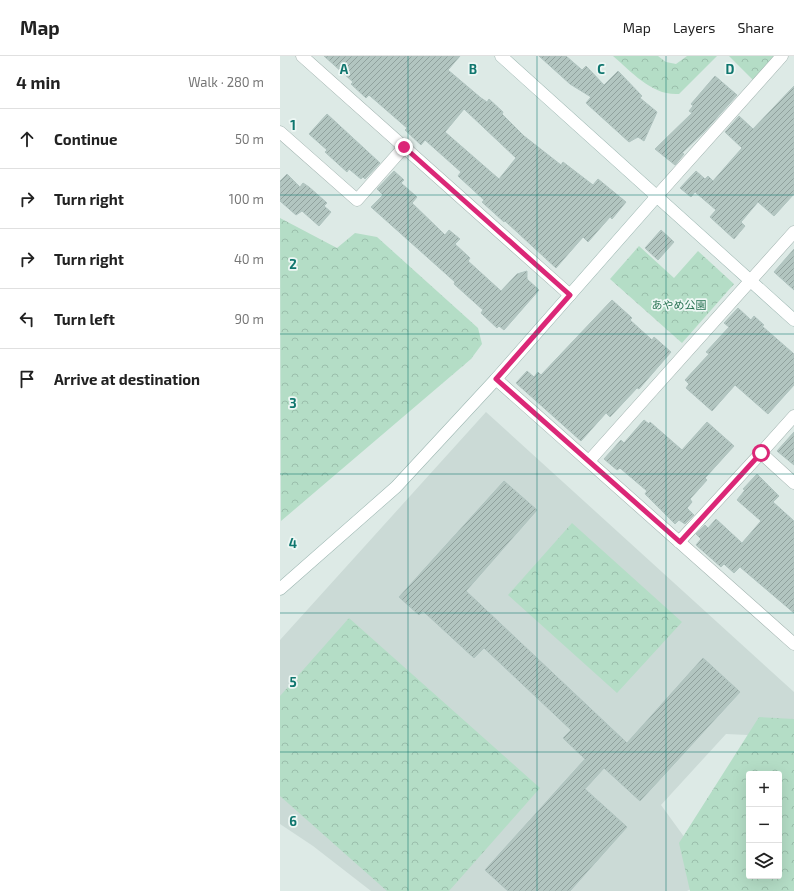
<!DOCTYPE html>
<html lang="en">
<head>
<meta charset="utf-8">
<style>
	body { margin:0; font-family:"Exo 2","Noto Sans JP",sans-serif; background:#f6f6f6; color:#222 }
	.controls { position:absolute; right:12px; bottom:12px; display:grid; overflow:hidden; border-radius:4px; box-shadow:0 4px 16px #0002 }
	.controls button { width:36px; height:36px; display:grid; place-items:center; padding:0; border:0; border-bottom:1px solid #e0e0e0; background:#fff; color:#222; font:20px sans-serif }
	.stop { position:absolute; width:12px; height:12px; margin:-9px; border:3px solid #db2777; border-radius:50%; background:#fff }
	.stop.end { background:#db2777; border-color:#fff; box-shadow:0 1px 4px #0008 }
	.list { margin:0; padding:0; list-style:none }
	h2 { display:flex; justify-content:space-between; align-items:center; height:52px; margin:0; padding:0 16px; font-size:17px }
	h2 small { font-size:13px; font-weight:400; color:#767676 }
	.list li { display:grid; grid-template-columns:26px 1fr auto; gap:12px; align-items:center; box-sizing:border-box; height:60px; padding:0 16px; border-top:1px solid #e0e0e0 }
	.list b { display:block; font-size:15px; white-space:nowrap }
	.list em { font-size:13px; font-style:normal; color:#767676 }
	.icon { flex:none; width:22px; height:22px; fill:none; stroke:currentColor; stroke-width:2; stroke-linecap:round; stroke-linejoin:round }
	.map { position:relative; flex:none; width:514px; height:835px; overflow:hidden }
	header { display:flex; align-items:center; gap:24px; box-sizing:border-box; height:56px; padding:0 20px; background:#fff; border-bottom:1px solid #e0e0e0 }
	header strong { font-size:19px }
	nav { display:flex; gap:22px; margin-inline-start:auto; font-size:14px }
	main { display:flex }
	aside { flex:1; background:#fff }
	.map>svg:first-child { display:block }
	.built { fill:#cbdad6 }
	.forest { fill:url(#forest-crowns); fill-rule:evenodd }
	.building { fill:url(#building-hatch); stroke:#afc3bf; fill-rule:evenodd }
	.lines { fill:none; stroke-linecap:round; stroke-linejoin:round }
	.street-casing { stroke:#a0b2ae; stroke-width:13 }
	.secondary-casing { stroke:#9cb6b1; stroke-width:13 }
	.street { stroke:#fff; stroke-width:12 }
	.secondary { stroke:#fff; stroke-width:12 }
	.route { stroke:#db2777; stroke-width:5 }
	.grid { fill:none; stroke:#0f766e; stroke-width:1; stroke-opacity:0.55 }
	.labels { text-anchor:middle; stroke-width:3.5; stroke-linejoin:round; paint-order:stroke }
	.park-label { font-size:11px; fill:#277251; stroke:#edf7f4 }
	.grid-label { font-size:13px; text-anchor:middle; font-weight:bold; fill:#0f766e; stroke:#edf7f4; stroke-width:3.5; stroke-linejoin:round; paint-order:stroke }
</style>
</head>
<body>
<header>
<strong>Map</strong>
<nav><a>Map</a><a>Layers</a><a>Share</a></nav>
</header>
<main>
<aside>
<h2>4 min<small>Walk · 280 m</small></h2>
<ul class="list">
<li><svg class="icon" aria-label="ahead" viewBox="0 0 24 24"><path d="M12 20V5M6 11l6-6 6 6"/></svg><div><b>Continue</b></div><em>50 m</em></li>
<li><svg class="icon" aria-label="right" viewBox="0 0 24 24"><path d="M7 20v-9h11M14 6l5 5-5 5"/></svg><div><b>Turn right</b></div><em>100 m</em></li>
<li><svg class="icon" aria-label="right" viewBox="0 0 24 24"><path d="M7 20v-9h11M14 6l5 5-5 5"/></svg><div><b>Turn right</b></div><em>40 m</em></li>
<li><svg class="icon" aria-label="left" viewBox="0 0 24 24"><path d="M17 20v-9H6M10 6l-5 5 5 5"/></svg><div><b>Turn left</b></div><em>90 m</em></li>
<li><svg class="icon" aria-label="arrive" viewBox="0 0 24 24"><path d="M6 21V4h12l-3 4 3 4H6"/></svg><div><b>Arrive at destination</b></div></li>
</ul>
</aside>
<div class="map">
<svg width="514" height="835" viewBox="0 0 514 835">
	<defs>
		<pattern id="forest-crowns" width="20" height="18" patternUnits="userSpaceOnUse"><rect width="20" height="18" fill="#b4ddc6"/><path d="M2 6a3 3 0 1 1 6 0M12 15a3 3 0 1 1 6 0" fill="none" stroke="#9abeab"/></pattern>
		<pattern id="building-hatch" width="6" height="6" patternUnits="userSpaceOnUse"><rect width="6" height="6" fill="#b2c5c0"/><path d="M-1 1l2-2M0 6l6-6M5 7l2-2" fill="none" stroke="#90a19d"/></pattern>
	</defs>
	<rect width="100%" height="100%" fill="#ddeae6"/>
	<!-- built -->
	<path class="built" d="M206,356L514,636V681L446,678L381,749L434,822L407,835H91L33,790L0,768V584Z"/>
	<!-- forest -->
	<path class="forest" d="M333,0H378L386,6L396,8L407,0H437L399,38C372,40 352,16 333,0Z
		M449,0H495L473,24Z
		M0,162L57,192L75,177L97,181L198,272L202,288L191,303L1,465Z
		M359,190L394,222L418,195L454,228L402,287L330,223Z
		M292,467L402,566L337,637L228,539Z
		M69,562L260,732L169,835H107L0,740V640Z
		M479,661L514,663V835H410L399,787ZM469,718H499V820H469Z"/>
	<!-- building -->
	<path class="building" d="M44,0H180L168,14L201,42L207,46L209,43L223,56L222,58L244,80L281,109L283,106L313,129L318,123L346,146L332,163L330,161L308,186L303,181L276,212L225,165L224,166L202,146L204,144L178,120L181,116L145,84L141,89L125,74L127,72L89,39L86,42L71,28L73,26ZM184,53L236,102L219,123L165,76Z
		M259,0H286L302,14L306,10L324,29L338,15L362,40L360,42L377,56L364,85L358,81L349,86L306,47L311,41L290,28Z
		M435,20L457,39L424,76L402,97L404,98L395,109L375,93L412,57L409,55L413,50L411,48Z
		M514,30V138L494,160L478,146L461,166L465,170L454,183L430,161L436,154L415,136L411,141L400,132L416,115L425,123L428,120L433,125L462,92L445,76L459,60L473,73Z
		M47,58L100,107L85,123L83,121L81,123L69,113L67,116L45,96L47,94L29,78Z
		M114,115L124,124L121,127L137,141L132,147L165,179L169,174L180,183L175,188L190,202L188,205L221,235L237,218L247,215V223L259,234L224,274L219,270L217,272L201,257L203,254L174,228L175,226L91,151L103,139L97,133Z
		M7,118L20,131L23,127L29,131L47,147L44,150L51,156L39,170L22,155L16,159L0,145V125Z
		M381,174L394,186L378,204L365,192Z
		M514,193V234L494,216Z
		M332,244L352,262L350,264L372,284L374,281L391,296L359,333L357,332L330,361L326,357L301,385L236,327L247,315L254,321L258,316L261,319Z
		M458,252L471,264L474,260L484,269L482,270L514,298V329L488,358L455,329L432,355L406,332L409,328L405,324L429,298L426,296L449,271L444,267Z
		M364,364L369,368L370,366L402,394L427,366L454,390L425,422L427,424L410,443L412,446L407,452L414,459L405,468L399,464L395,468L365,438L367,435L340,412L337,414L324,403L341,384L344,387Z
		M514,376V409L497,395Z
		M477,418L499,440L493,446L514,465V557L460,511L454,517L444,508L441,511L416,489L421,483L416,478L425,469L428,472L436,463L462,487L481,465L457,444L465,434L463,433Z
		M224,425L257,454L186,535L347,687L423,602L460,636L360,745L324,712L305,733L347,771L290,835H228L205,814L305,703L283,682L291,674L204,592L194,602L143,555L139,559L119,541Z"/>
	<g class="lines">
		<!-- street casing -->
		<g class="street-casing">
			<path id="street" d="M22,0L290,239
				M0,76L77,144L124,91
				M377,140L502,0
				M216,323L514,588
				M514,360L481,397L514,427
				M309,405L514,176
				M399,486L481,397"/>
		</g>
		<!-- secondary casing -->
		<g class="secondary-casing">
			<path id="secondary" d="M221,0L514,264
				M0,533L116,431L216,323L377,140"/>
		</g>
		<!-- street -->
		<use href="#street" class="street"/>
		<!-- secondary -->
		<use href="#secondary" class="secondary"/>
	</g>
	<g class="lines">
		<!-- route -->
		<path class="route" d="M124,91L290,239L216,323L400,486L481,397"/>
	</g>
	<!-- grid -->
	<path class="grid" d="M128,0V835M257,0V835M386,0V835M0,139H514M0,278H514M0,418H514M0,557H514M0,696H514"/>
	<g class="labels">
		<!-- park labels -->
		<g class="park-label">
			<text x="399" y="253">あやめ公園</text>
		</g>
	</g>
	<g class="grid-label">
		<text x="64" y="18">A</text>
		<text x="193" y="18">B</text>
		<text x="321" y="18">C</text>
		<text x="450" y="18">D</text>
		<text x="13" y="74">1</text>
		<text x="13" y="213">2</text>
		<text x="13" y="352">3</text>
		<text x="13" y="492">4</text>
		<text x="13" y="631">5</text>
		<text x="13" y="770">6</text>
	</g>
</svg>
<div class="controls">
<button>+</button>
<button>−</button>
<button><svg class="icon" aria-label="layers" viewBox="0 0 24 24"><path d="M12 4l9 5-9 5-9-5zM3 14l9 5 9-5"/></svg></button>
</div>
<div class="stop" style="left:481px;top:397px"></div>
<div class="stop end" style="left:124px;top:91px"></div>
</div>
</main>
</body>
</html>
